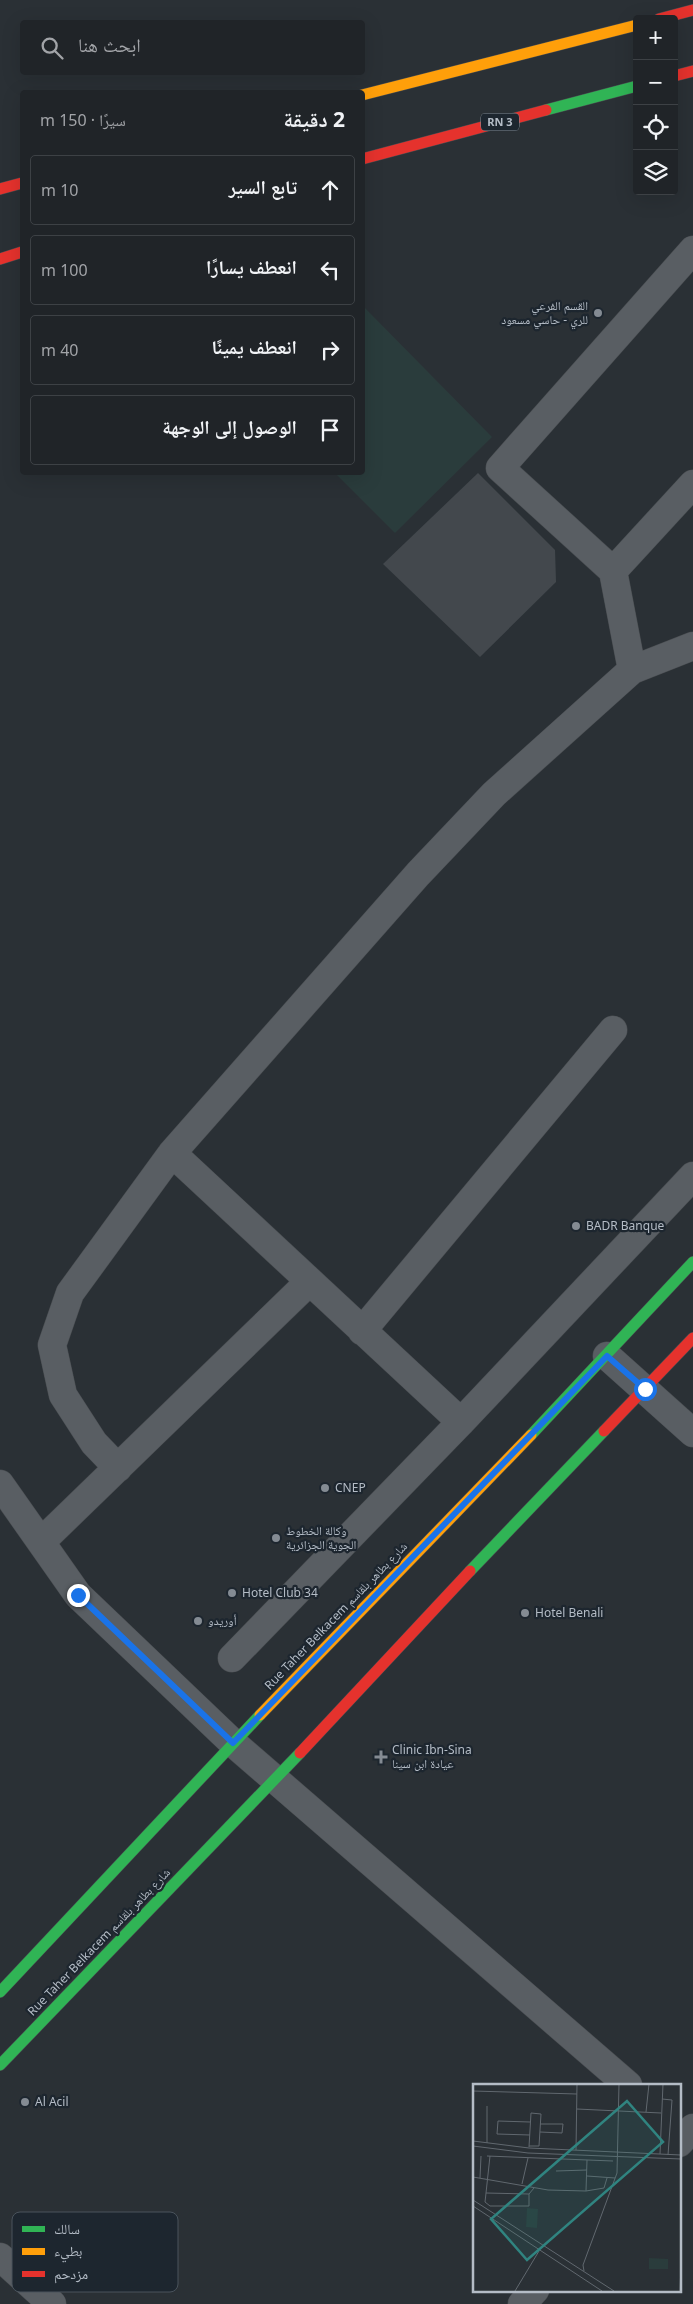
<!DOCTYPE html>
<html lang="ar">
<head>
<meta charset="utf-8">
<style>
	body { margin:0; font-family:"Noto Sans","Noto Naskh Arabic",sans-serif; background:#2d3034; color:#f1f3f6; direction:rtl }
	.controls { position:absolute; right:15px; top:15px; display:grid; overflow:hidden; border-radius:5px; box-shadow:0 5px 20px #0002 }
	.controls button { width:45px; height:45px; display:grid; place-items:center; padding:0; border:0; border-bottom:1px solid #3d4145; background:#202428; color:#f1f3f6; font:25px sans-serif }
	.stop { position:absolute; width:15px; height:15px; margin:-11px; border:4px solid #1a73e8; border-radius:50%; background:#fff }
	.stop.end { background:#1a73e8; border-color:#fff; box-shadow:0 1px 5px #0008 }
	.list { margin:0; padding:0; list-style:none }
	h2 { display:flex; justify-content:space-between; align-items:center; height:65px; margin:0; padding:0 20px; font-size:21px }
	h2 small { font-size:16px; font-weight:400; color:#a2a4a8 }
	.list li { display:grid; grid-template-columns:32px 1fr auto; gap:15px; align-items:center; box-sizing:border-box; height:70px; margin:0 10px 10px; padding:0 10px; border:1px solid #3d4145; border-radius:5px }
	.list b { display:block; font-size:19px; white-space:nowrap }
	.list em { font-size:16px; font-style:normal; color:#a2a4a8 }
	.icon { flex:none; width:28px; height:28px; fill:none; stroke:currentColor; stroke-width:2; stroke-linecap:round; stroke-linejoin:round }
	.map { position:relative; flex:none; width:693px; height:2304px; overflow:hidden; direction:ltr }
	.search { position:absolute; background:#202428; box-shadow:0 5px 20px #0002; left:20px; top:20px; width:345px; height:55px; display:flex; align-items:center; gap:12px; box-sizing:border-box; padding:0 18px; border-radius:5px; color:#a2a4a8; font-size:19px }
	.panel { position:absolute; background:#202428; box-shadow:0 5px 20px #0002; left:20px; top:90px; width:345px; height:385px; border-radius:5px; direction:rtl }
	.map>svg:first-child { display:block }
	.green { fill:#2a3c3c }
	.building { fill:#43484d }
	.lines { fill:none; stroke-linecap:round; stroke-linejoin:round }
	.street-casing { stroke:#484c50; stroke-width:29 }
	.fast-casing { stroke:#484c50; stroke-width:12 }
	.slow-casing { stroke:#484c50; stroke-width:12 }
	.jam-casing { stroke:#484c50; stroke-width:12 }
	.street { stroke:#595e63; stroke-width:28 }
	.fast { stroke:#30b455; stroke-width:11 }
	.slow { stroke:#ff9f0a; stroke-width:11 }
	.jam { stroke:#e5322d; stroke-width:11 }
	.route { stroke:#1a73e8; stroke-width:6 }
	.poi-dot { fill:#848b93; stroke:#1d262f; stroke-width:2 }
	.labels { text-anchor:middle; stroke-width:4.5; stroke-linejoin:round; paint-order:stroke }
	.shield { fill:#1d262f; stroke:#878f99; stroke-width:1 }
	.shield-label { font-size:11px; font-weight:bold; fill:#b4bcc6 }
	.poi-label { font-size:12px; fill:#b4bcc6; stroke:#1d262f; text-anchor:start }
	.street-label { font-size:12px; fill:#b4bcc6; stroke:#1d262f }
	.inset-road { fill:none; stroke:#61686f; stroke-width:1 }
	.view { fill:#308480; fill-opacity:0.15; stroke:#308480; stroke-width:2.5 }
	.inset-edge { fill:none; stroke:#b4bcc6; stroke-width:2.5 }
	.key { fill:#1d262f; stroke:#4a535c; stroke-width:1 }
	.key-label { font-size:14px; fill:#b4bcc6 }
</style>
</head>
<body>
<div class="map">
<svg width="693" height="2304" viewBox="0 0 693 2304">
	<rect width="100%" height="100%" fill="#2a3035"/>
	<!-- green -->
	<path class="green" d="M363,306L492,437L395,533L335,473L362,472Z"/>
	<!-- building -->
	<path class="building" d="M478,473L555,550L556,582L480,657L383,564Z"/>
	<g class="lines">
		<!-- street casing -->
		<g class="street-casing">
			<path id="street" d="M613,571L693,484
				M632,670L613,571L500,468L693,250
				M172,1153L461,1422
				M362,1331L613,1030
				M607,1356L693,1433
				M118,1468L94,1443L63,1395L52,1345L70,1293L172,1153L418,874L494,794L632,670L693,646
				M0,1484L78,1595L233,1743L628,2085
				M41,1542L309,1282
				M232,1658L461,1422L693,1176
				M679,2143L693,2128
				M0,2257L52,2304
				M522,2304L535,2290"/>
		</g>
		<!-- fast casing -->
		<g class="fast-casing">
			<path id="fast" d="M546,110L637,86
				M531,1435L693,1262
				M470,1571L604,1431
				M0,1992L260,1715
				M0,2065L300,1753"/>
		</g>
		<!-- slow casing -->
		<g class="slow-casing">
			<path id="slow" d="M362,95L637,25
				M260,1715L531,1435"/>
		</g>
		<!-- jam casing -->
		<g class="jam-casing">
			<path id="jam" d="M659,19L693,10
				M674,76L693,71
				M362,159L546,110
				M0,189L22,183
				M0,259L22,252
				M604,1431L693,1338
				M300,1753L470,1571"/>
		</g>
		<!-- street -->
		<use href="#street" class="street"/>
		<!-- fast -->
		<use href="#fast" class="fast"/>
		<!-- slow -->
		<use href="#slow" class="slow"/>
		<!-- jam -->
		<use href="#jam" class="jam"/>
	</g>
	<g class="lines">
		<!-- route -->
		<path class="route" d="M78,1595L233,1743L607,1356L645,1389"/>
	</g>
	<!-- markers -->
	<g class="poi-dot">
		<circle cx="598" cy="313" r="5"/>
		<circle cx="576" cy="1226" r="5"/>
		<circle cx="325" cy="1488" r="5"/>
		<circle cx="276" cy="1538" r="5"/>
		<circle cx="232" cy="1593" r="5"/>
		<circle cx="525" cy="1613" r="5"/>
		<circle cx="198" cy="1621" r="5"/>
		<path d="M378.5 1749.5h5v5h5v5h-5v5h-5v-5h-5v-5h5z"/>
		<circle cx="25" cy="2102" r="5"/>
	</g>
	<g class="labels">
		<!-- shield labels -->
		<rect class="shield" x="481" y="113.5" width="38" height="17" rx="4"/>
		<g class="shield-label">
			<text x="500" y="126">RN 3</text>
		</g>
		<!-- poi labels -->
		<g class="poi-label">
			<text x="588" y="310" text-anchor="end">القسم الفرعي<tspan x="588" dy="14">للري - حاسي مسعود</tspan></text>
			<text x="586" y="1230">BADR Banque</text>
			<text x="335" y="1492">CNEP</text>
			<text x="286" y="1535">وكالة الخطوط<tspan x="286" dy="14">الجوية الجزائرية</tspan></text>
			<text x="242" y="1597">Hotel Club 34</text>
			<text x="535" y="1617">Hotel Benali</text>
			<text x="208" y="1625">أوريدو</text>
			<text x="392" y="1754">Clinic Ibn-Sina<tspan x="392" dy="14">عيادة ابن سينا</tspan></text>
			<text x="35" y="2106">Al Acil</text>
		</g>
		<!-- street labels -->
		<g class="street-label">
			<text transform="translate(336 1616) rotate(-46)" y="4">Rue Taher Belkacem شارع بطاهر بلقاسم</text>
			<text transform="translate(99 1942) rotate(-46)" y="4">Rue Taher Belkacem شارع بطاهر بلقاسم</text>
		</g>
	</g>
	<!-- overview -->
	<g transform="translate(473 2084)">
		<rect width="208" height="208" fill="#2a3035"/>
		<path d="M54,124L65,125L64,144L53,143ZM176,174L195,175V185H176Z" fill="#2a3c3c"/>
		<path class="inset-road" d="M0,7L104,10M189,15L199,16L195,71M104,25L188,29M173,28L176,0M67,48L89,49L90,40H67M57,51L24,50L25,37L57,38M0,57L56,64L208,71M14,59V22M0,62L55,69L208,75M56,63L58,29L68,30L66,62H56M103,66L104,0M187,70L190,0M14,72L140,77M17,72L13,109L56,110M83,87L114,86M114,92L142,94M0,93L75,106L113,107L131,104L134,94M7,94L8,72M49,100L55,74M113,107L114,76M13,109L12,118L17,122H56V110L61,104M0,116L141,207M0,122L129,207M111,187L110,181L144,89L146,0M42,207L66,167M207,207L208,180"/>
		<path class="view" d="M154,17L190,58L54,176L18,135Z"/>
		<rect width="208" height="208" class="inset-edge"/>
	</g>
	<!-- legend -->
	<rect x="12" y="2212" width="166" height="80" rx="8" class="key"/>
	<rect x="22" y="2226" width="23" height="6" fill="#30b455"/>
	<rect x="22" y="2248" width="23" height="7" fill="#ff9f0a"/>
	<rect x="22" y="2271" width="23" height="6" fill="#e5322d"/>
	<g class="key-label">
		<text x="54" y="2234">سالك</text>
		<text x="54" y="2256">بطيء</text>
		<text x="54" y="2279">مزدحم</text>
	</g>
</svg>
<div class="controls">
<button>+</button>
<button>−</button>
<button><svg class="icon" aria-label="locate" viewBox="0 0 24 24"><circle cx="12" cy="12" r="6"/><path d="M12 2v4M12 18v4M2 12h4M18 12h4"/></svg></button>
<button><svg class="icon" aria-label="layers" viewBox="0 0 24 24"><path d="M12 4l9 5-9 5-9-5zM3 14l9 5 9-5"/></svg></button>
</div>
<div class="stop" style="left:645px;top:1389px"></div>
<div class="stop end" style="left:78px;top:1595px"></div>
<div class="search"><svg class="icon" aria-label="search" viewBox="0 0 24 24"><circle cx="10" cy="10" r="6"/><path d="M15 15l6 6"/></svg>ابحث هنا</div>
<section class="panel">
<h2>2 دقيقة<small>سيرًا · 150 m</small></h2>
<ul class="list">
<li><svg class="icon" aria-label="ahead" viewBox="0 0 24 24"><path d="M12 20V5M6 11l6-6 6 6"/></svg><div><b>تابع السير</b></div><em>10 m</em></li>
<li><svg class="icon" aria-label="left" viewBox="0 0 24 24"><path d="M17 20v-9H6M10 6l-5 5 5 5"/></svg><div><b>انعطف يسارًا</b></div><em>100 m</em></li>
<li><svg class="icon" aria-label="right" viewBox="0 0 24 24"><path d="M7 20v-9h11M14 6l5 5-5 5"/></svg><div><b>انعطف يمينًا</b></div><em>40 m</em></li>
<li><svg class="icon" aria-label="arrive" viewBox="0 0 24 24"><path d="M6 21V4h12l-3 4 3 4H6"/></svg><div><b>الوصول إلى الوجهة</b></div></li>
</ul>
</section>
</div>
</body>
</html>
